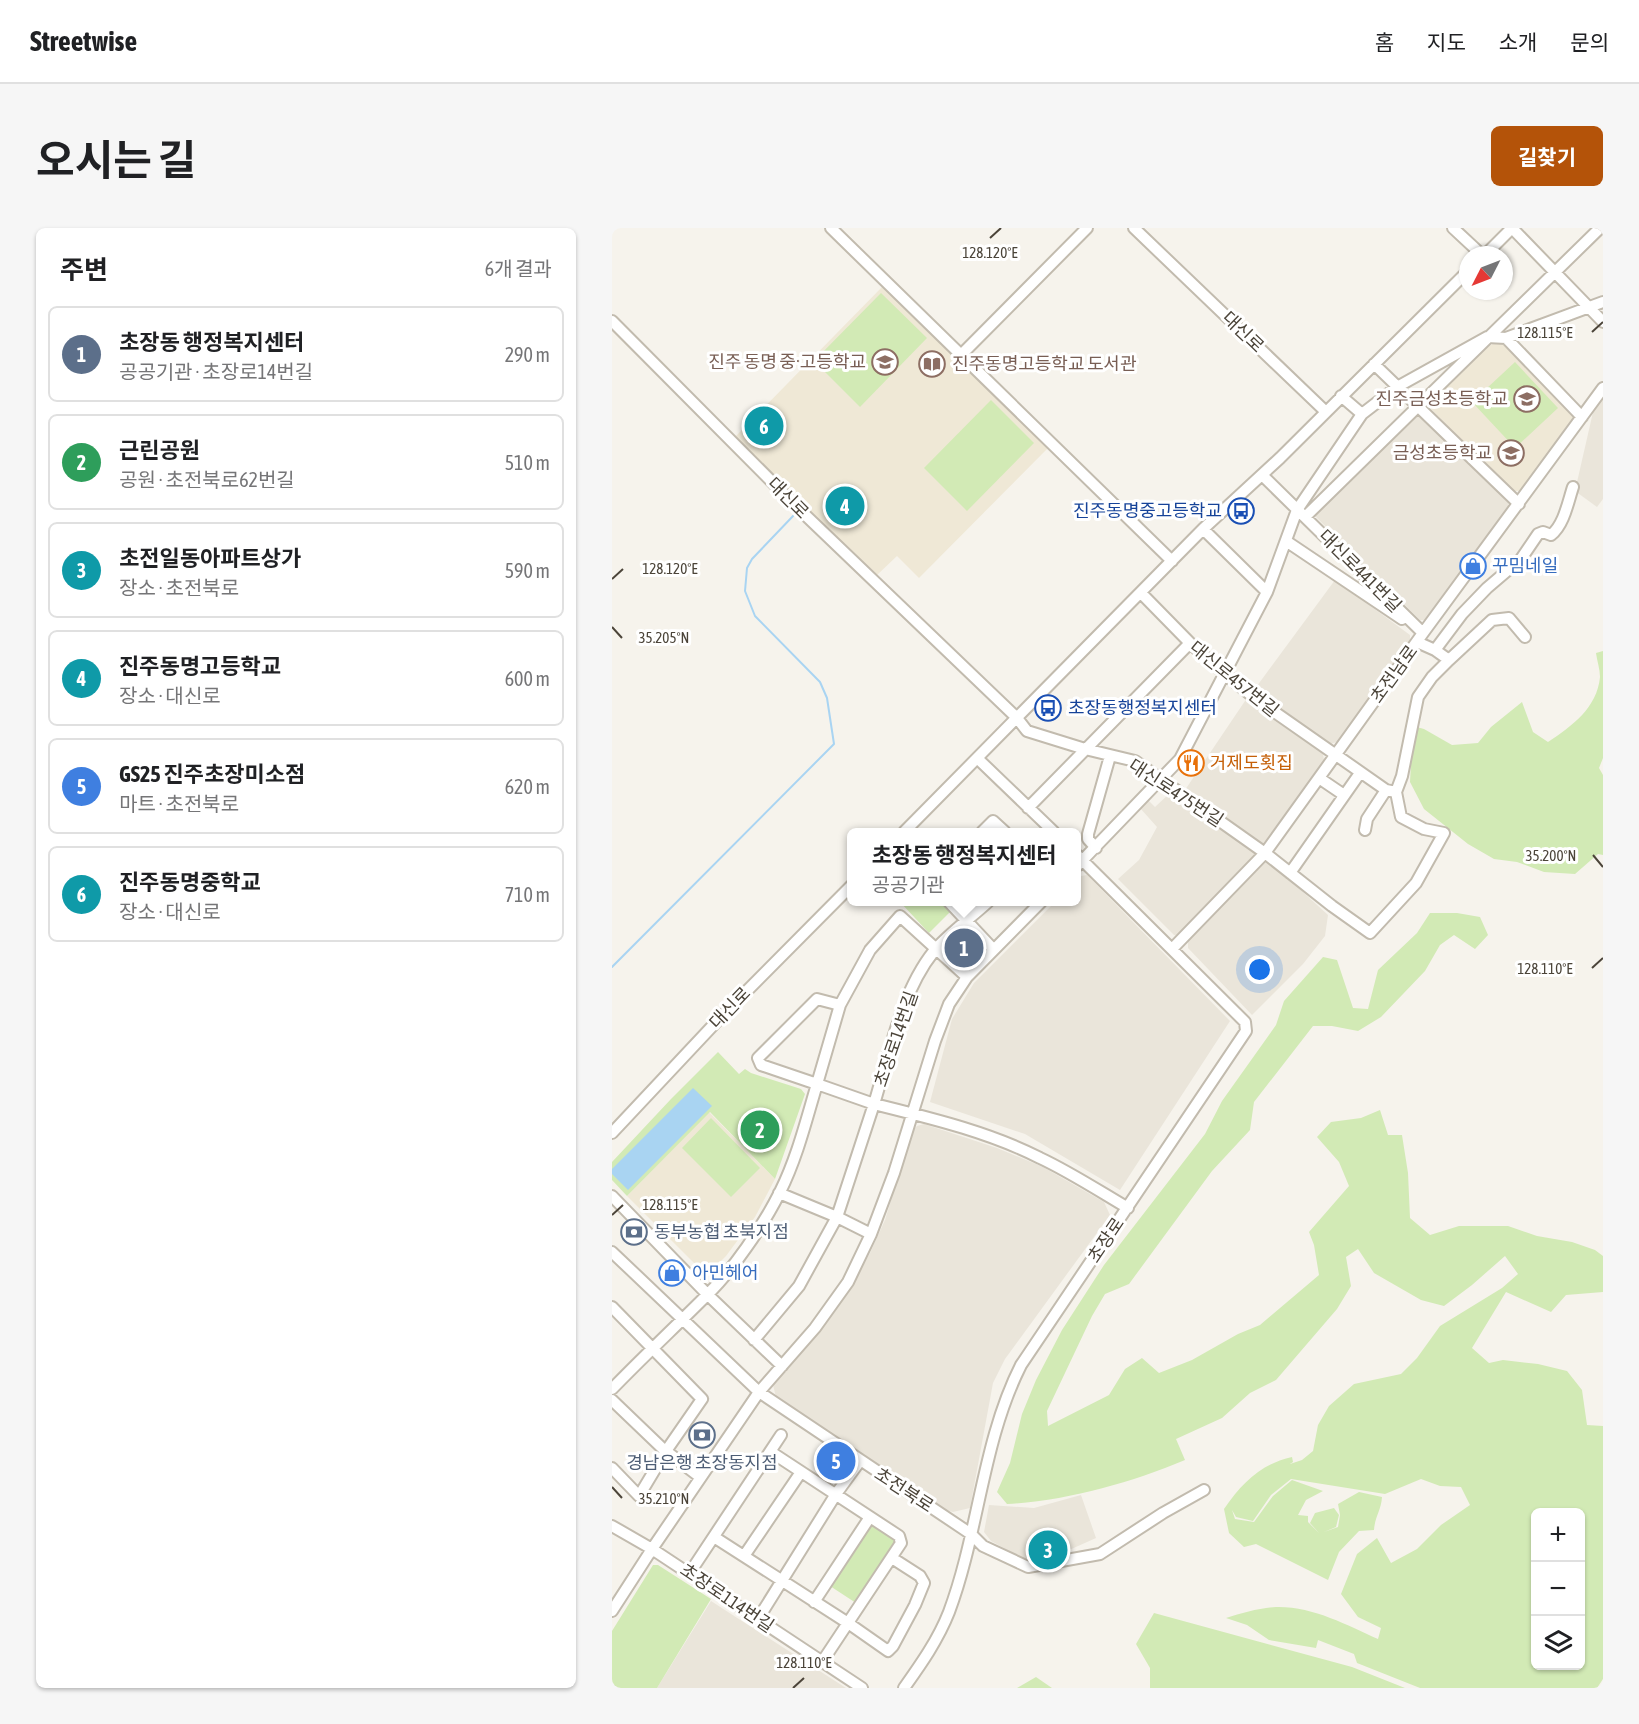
<!DOCTYPE html>
<html lang="ko">
<head>
<meta charset="utf-8">
<style>
	body { margin:0; font-family:"Asap Condensed","Noto Sans KR",sans-serif; background:#f6f6f6; color:#202124 }
	.controls { position:absolute; right:18px; bottom:18px; display:grid; overflow:hidden; border-radius:9px; box-shadow:0 2px 4px #0004 }
	.controls button { width:54px; height:54px; display:grid; place-items:center; padding:0; border:0; border-bottom:2px solid #e0e0e0; background:#fff; color:#202124; font:30px sans-serif }
	.compass { position:absolute; left:847px; top:18px; width:54px; height:54px; border-radius:50%; background:#fff; box-shadow:0 2px 4px #0004; rotate:228deg }
	.you { position:absolute; left:648px; top:742px; width:21px; height:21px; margin:-15px; border:4px solid #fff; border-radius:50%; background:#1a73e8; box-shadow:0 0 0 9px #1a73e833 }
	.badge { display:grid; place-items:center; width:39px; height:39px; border-radius:50%; background:#b45309; color:#fff; font-size:20px; font-weight:700 }
	.pin { position:absolute; translate:-50% -50%; border:3px solid #fff; box-shadow:0 2px 6px #0006 }
	.popup { position:absolute; left:235px; top:600px; width:234px; height:78px; box-sizing:border-box; display:grid; place-content:center; border-radius:9px; background:#fff; filter:drop-shadow(0 2px 4px #0005); font-size:20px; white-space:nowrap; color:#757577 }
	.popup b { font-size:22px; color:#202124 }
	.popup::after { content:''; position:absolute; left:50%; top:100%; margin-left:-12px; border:12px solid transparent; border-top-color:#fff }
	.list { margin:0; padding:0; list-style:none }
	h2 { display:flex; justify-content:space-between; align-items:center; height:78px; margin:0; padding:0 24px; font-size:26px }
	h2 small { font-size:20px; font-weight:400; color:#757577 }
	.list li { display:grid; grid-template-columns:39px 1fr auto; gap:18px; align-items:center; box-sizing:border-box; height:96px; margin:0 12px 12px; padding:0 12px; border:2px solid #e0e0e0; border-radius:9px }
	.list b { display:block; font-size:22px; white-space:nowrap }
	.list p { margin:0; font-size:20px; white-space:nowrap; color:#757577 }
	.list em { font-size:20px; font-style:normal; color:#757577 }
	.icon { flex:none; width:33px; height:33px; fill:none; stroke:currentColor; stroke-width:2; stroke-linecap:round; stroke-linejoin:round }
	.map { position:relative; flex:none; width:991px; height:1460px; overflow:hidden; border-radius:9px }
	header { display:flex; align-items:center; gap:36px; box-sizing:border-box; height:84px; padding:0 30px; background:#fff; border-bottom:2px solid #e0e0e0 }
	header strong { font-size:28px }
	nav { display:flex; gap:33px; margin-inline-start:auto; font-size:21px }
	.intro { display:flex; align-items:center; justify-content:space-between; box-sizing:border-box; height:144px; padding:0 36px }
	h1 { margin:0; font-size:42px }
	.button { padding:15px 27px; border-radius:9px; background:#b45309; color:#fff; font-size:21px; font-weight:700 }
	main { display:flex; gap:36px; padding:0 36px }
	aside { flex:1; background:#fff; border-radius:9px; box-shadow:0 2px 4px #0004 }
	.map>svg:first-child { display:block }
	.residential { fill:#eae5da }
	.education { fill:#efe8d6 }
	.green { fill:#d2eab5; fill-rule:evenodd }
	.water { fill:#a9d4f2 }
	.lines { fill:none; stroke-linecap:round; stroke-linejoin:round }
	.stream { stroke:#a9d4f2; stroke-width:2 }
	.minor-casing { stroke:#c2bbae; stroke-width:14 }
	.minor { stroke:#fff; stroke-width:10 }
	.ticks { fill:none; stroke:#4b4439; stroke-width:2 }
	.labels { text-anchor:middle; stroke-width:6; stroke-linejoin:round; paint-order:stroke }
	.street-label { font-size:18px; fill:#4b4439; stroke:#fff }
	.education-label { font-size:18px; fill:#785e54; stroke:#fff; text-anchor:end }
	.transit-label { font-size:18px; fill:#164399; stroke:#fff; text-anchor:end }
	.shop-label { font-size:18px; fill:#366cbe; stroke:#fff; text-anchor:start }
	.food-label { font-size:18px; fill:#c56008; stroke:#fff; text-anchor:start }
	.service-label { font-size:18px; fill:#4e5e75; stroke:#fff; text-anchor:start }
	.ticks-label { font-size:15px; text-anchor:middle; fill:#4b4439; stroke:#fff; stroke-width:6; stroke-linejoin:round; paint-order:stroke }
</style>
</head>
<body>
<header>
<strong>Streetwise</strong>
<nav><a>홈</a><a>지도</a><a>소개</a><a>문의</a></nav>
</header>
<div class="intro"><h1>오시는 길</h1><a class="button">길찾기</a></div>
<main>
<aside>
<h2>주변<small>6개 결과</small></h2>
<ul class="list">
<li><span class="badge" style="background:#5c6f8a">1</span><div><b>초장동 행정복지센터</b><p>공공기관 · 초장로14번길</p></div><em>290 m</em></li>
<li><span class="badge" style="background:#2e9e5b">2</span><div><b>근린공원</b><p>공원 · 초전북로62번길</p></div><em>510 m</em></li>
<li><span class="badge" style="background:#0f9aa8">3</span><div><b>초전일동아파트상가</b><p>장소 · 초전북로</p></div><em>590 m</em></li>
<li><span class="badge" style="background:#0f9aa8">4</span><div><b>진주동명고등학교</b><p>장소 · 대신로</p></div><em>600 m</em></li>
<li><span class="badge" style="background:#3f7fe0">5</span><div><b>GS25 진주초장미소점</b><p>마트 · 초전북로</p></div><em>620 m</em></li>
<li><span class="badge" style="background:#0f9aa8">6</span><div><b>진주동명중학교</b><p>장소 · 대신로</p></div><em>710 m</em></li>
</ul>
</aside>
<div class="map">
<svg width="991" height="1460" viewBox="0 0 991 1460">
	<rect width="100%" height="100%" fill="#f6f3ec"/>
	<!-- residential -->
	<path class="residential" d="M991,169V271L985,279L963,263L981,184Z
		M809,186L896,275V279L813,392H808L703,288V284L802,187Z
		M723,352L798,407V412L725,514L718,516L642,462Z
		M635,470L711,526L712,532L651,618L573,562Z
		M559,564L643,625L642,631L567,708L562,707L506,651L527,632L545,599L528,580L536,572L543,579Z
		M656,632L716,687L713,708L691,736L640,787L576,720V712Z
		M475,647L618,793L508,962L413,906L318,874L340,791L362,755L443,674H464L465,653L469,648Z
		M312,896L385,920L431,939L492,974L498,987L393,1131L381,1155L358,1280L341,1284L329,1281L164,1169L161,1157L222,1085L240,1056L258,1025L273,992L300,903L305,898Z
		M469,1267L484,1310L437,1331L410,1330L379,1313L372,1304L377,1277L422,1280Z
		M99,1373L234,1460H45Z"/>
	<!-- education -->
	<path class="education" d="M271,58L437,219L307,350L285,328L264,348L123,209Z
		M882,115L894,117L962,188L908,263H900L816,178L818,172L870,123Z
		M97,884L163,951L143,989L114,1028L98,1044H91L15,968Z"/>
	<!-- green -->
	<path class="green" d="M269,65L315,110L248,179L202,133Z
		M903,134L946,180L903,220L860,174Z
		M379,172L422,215L355,283L312,240Z
		M991,423V530L987,540L991,547V627L986,626L963,646L932,644L905,634L882,631L856,616L812,581L798,554L801,498L812,501L840,517L866,515L879,499L910,474L921,504L936,514C960,498 985,480 988,449C988,441 985,433 984,425Z
		M288,674H334L341,681L317,705Z
		M818,685H845L868,689L876,707L863,721L842,707L828,717L813,743L769,789L746,803L720,798H701L642,874L638,902L600,943L517,1056L493,1066L480,1088L435,1183L436,1198L497,1167L513,1141L530,1130L547,1145L580,1132L626,1106L648,1097L707,1047L702,1017L697,1004L737,958L727,934L705,909L719,894L749,890L768,882L776,907H790L796,945L798,990L818,1007L847,998H896L925,1008L960,1014L983,1022L991,1028V1064L954,1067L939,1084L894,1064L860,1120L877,1135L891,1132L926,1136L955,1143L970,1162L975,1197L991,1198V1451L985,1460H808L745,1435L742,1426L706,1412L704,1420L657,1412L635,1397L614,1390C630,1385 647,1380 664,1379C700,1378 735,1397 766,1411L769,1400L746,1389L729,1366L745,1326L765,1310L779,1335L805,1321L829,1297L858,1277L849,1259L828,1258L809,1251L773,1266L679,1251L659,1267L641,1293L624,1289L620,1282L623,1291L642,1294L661,1268L680,1252L711,1263L694,1272L686,1287L696,1288V1294L707,1305L698,1295L703,1285L722,1280L727,1287L724,1299L712,1304L726,1299L728,1287L726,1276L747,1264L770,1269C769,1283 763,1288 762,1302L747,1303L727,1324L716,1352L644,1316L632,1319L617,1305L612,1281C630,1255 649,1236 680,1229L681,1234L678,1236L690,1232L701,1223L706,1197L717,1178L742,1156L789,1146L805,1130L828,1098L890,1060L906,1046L893,1028L860,1057L832,1078L809,1072L762,1045L746,1021L734,1029L739,1058L725,1081L664,1152L638,1165L610,1190L564,1211L573,1232C518,1255 454,1273 395,1276L385,1264L398,1235L410,1186L424,1152L450,1102L492,1037L593,906L610,873L664,797L672,773L711,729L725,732L741,780L756,781L766,742L805,705ZM924,1284H969V1438H924Z
		M106,824L127,846L133,841L139,845L189,861L193,866L163,951L98,884L15,968L0,952V934L59,871Z
		M99,890L148,940L119,969L70,920Z
		M261,1298L283,1311L285,1315L244,1375L218,1358L258,1299Z
		M41,1337H46L99,1371L45,1460H0V1403Z
		M542,1385L740,1439L793,1460H538V1440L524,1416Z
		M424,1449L440,1460H405Z"/>
	<!-- water -->
	<path class="water" d="M81,860L100,878L16,962L0,946V941Z"/>
	<g class="lines">
		<!-- stream -->
		<path class="stream" d="M0,739L222,516L215,470L208,454L143,388L133,363L135,340L140,331L182,287"/>
		<!-- minor casing -->
		<g class="minor-casing">
			<path id="minor" d="M219,0L560,333
				M522,0L713,183
				M841,0L870,27
				M900,0L991,94
				M873,27L900,0
				M0,93L189,283L405,490L415,503L473,521L523,533L653,625L720,678L758,705L804,655L832,605L812,601L789,589L784,564L774,562L644,471L613,446L578,415L529,365
				M894,110L970,189
				M348,128L475,0
				M762,136L907,276
				M729,168L750,186
				M650,247L811,405
				M693,289L987,1
				M591,301L655,364
				M674,313L790,391
				M805,414L823,422L850,386L875,360L909,331L926,306L931,304L939,307C952,297 956,274 961,259
				M837,432L880,392L897,390L913,409
				M366,531L442,604
				M707,550L732,567
				M784,564L790,548L806,469L820,449L837,432L823,422
				M416,580L578,415
				M753,602L755,591L774,562
				M292,604L591,301L668,230L856,43
				M370,604L381,593L393,604
				M484,620L476,611V606L498,528
				M464,639L568,531L655,364L685,282L750,186L785,159L875,109L894,110L991,74
				M678,645L748,545
				M337,674L381,721
				M560,721L653,625L811,405L991,160
				M205,771L228,777L205,856L149,837L146,830Z
				M228,777L258,722L288,688L355,749
				M0,905L107,791L240,657
				M0,968L96,1067L170,1138
				M259,1006L225,989L262,876C318,890 377,904 428,930C458,944 487,963 516,980
				M0,1024L147,1164L359,1306L371,1318L416,1339L488,1326L551,1285L592,1262
				M0,1079L90,1171L54,1223L27,1268L0,1240
				M142,1112L187,1058L225,989L167,965
				M0,1161C31,1129 63,1099 94,1068C121,1042 151,998 168,964C185,930 194,893 205,856L262,876C277,827 289,764 322,723C336,706 360,689 376,674
				M0,1172L50,1220L88,1249
				M159,1224L287,1308L289,1315L210,1434
				M0,1298L40,1321L250,1460
				M102,1309L236,1395L276,1423L281,1418L303,1377L312,1355L308,1348L280,1330
				M132,1328L189,1244
				M77,1346L169,1207
				M202,1374L258,1289
				M0,1383L40,1321L147,1164L203,1100L236,1054L259,1006L282,945L323,813L337,776L355,749L429,674
				M146,1391L224,1266L248,1233
				M292,1460C309,1436 326,1412 337,1384C367,1304 370,1214 409,1137L634,803L633,794L464,626"/>
		</g>
		<!-- minor -->
		<use href="#minor" class="minor"/>
	</g>
	<!-- ticks -->
	<path class="ticks" d="M378,10L389,0M980,104L991,94M0,351L11,341M0,399L10,410M981,627L991,639M980,740L991,730M0,987L11,977M0,1259L10,1270M181,1460L192,1450"/>
	<!-- icons -->
	<defs>
		<g id="school-ring" transform="scale(1.35)"><circle r="9.5" fill="#fff" stroke="#8d6e63" stroke-width="1.5"/><path d="M0-5L7-2L0 1L-7-2ZM-4 1L0 2.5L4 1V4Q0 6-4 4Z" fill="#8d6e63"/></g>
		<g id="library-ring" transform="scale(1.35)"><circle r="9.5" fill="#fff" stroke="#8d6e63" stroke-width="1.5"/><path d="M-6-4Q-3-5.5-.7-3.5V5Q-3 3-6 4ZM6-4Q3-5.5 .7-3.5V5Q3 3 6 4Z" fill="#8d6e63"/></g>
		<g id="bus-ring" transform="scale(1.35)"><circle r="9.5" fill="#fff" stroke="#1a4fb4" stroke-width="1.5"/><path d="M-5-6H5V4H4V6H2V4H-2V6H-4V4H-5ZM-3.5-4V0h7V-4ZM-3.5 1.2v1.5H-2V1.2ZM2 1.2v1.5H3.5V1.2Z" fill="#1a4fb4"/></g>
		<g id="shop-ring" transform="scale(1.35)"><circle r="9.5" fill="#fff" stroke="#3f7fe0" stroke-width="1.5"/><path d="M-5-2.5h2.3a2.7 3.5 0 0 1 5.4 0H5L5.5 6h-11ZM-1.5-2.5h3a1.5 2.3 0 0 0-3 0Z" fill="#3f7fe0"/></g>
		<g id="restaurant-ring" transform="scale(1.35)"><circle r="9.5" fill="#fff" stroke="#e8710a" stroke-width="1.5"/><path d="M-5-6h1v4h1v-4h1v4h1v-4h1v5L-1.5 .5V6h-2V.5L-5-1ZM5-6V6H3V1.5H1.5Q1.5-4 5-6Z" fill="#e8710a"/></g>
		<g id="bank-ring" transform="scale(1.35)"><circle r="9.5" fill="#fff" stroke="#5c6f8a" stroke-width="1.5"/><path d="M-6-4H6V4H-6ZM0-2.3a2.3 2.3 0 1 0 0 4.6a2.3 2.3 0 1 0 0-4.6Z" fill="#5c6f8a"/></g>
	</defs>
	<g fill-rule="evenodd">
		<use href="#school-ring" x="273" y="134"/>
		<use href="#library-ring" x="320" y="136"/>
		<use href="#school-ring" x="915" y="171"/>
		<use href="#school-ring" x="899" y="225"/>
		<use href="#bus-ring" x="629" y="283"/>
		<use href="#shop-ring" x="861" y="338"/>
		<use href="#bus-ring" x="436" y="480"/>
		<use href="#restaurant-ring" x="579" y="535"/>
		<use href="#bank-ring" x="22" y="1004"/>
		<use href="#shop-ring" x="60" y="1045"/>
		<use href="#bank-ring" x="90" y="1207"/>
	</g>
	<g class="labels">
		<!-- street labels -->
		<g class="street-label">
			<text transform="translate(631 104) rotate(44)" y="6">대신로</text>
			<text transform="translate(176 270) rotate(45)" y="6">대신로</text>
			<text transform="translate(748 343) rotate(45)" y="6">대신로441번길</text>
			<text transform="translate(782 446) rotate(-54)" y="6">초전남로</text>
			<text transform="translate(622 451) rotate(39)" y="6">대신로457번길</text>
			<text transform="translate(564 565) rotate(33)" y="6">대신로475번길</text>
			<text transform="translate(118 780) rotate(-46)" y="6">대신로</text>
			<text transform="translate(284 811) rotate(-71)" y="6">초장로14번길</text>
			<text transform="translate(494 1012) rotate(-56)" y="6">초장로</text>
			<text transform="translate(292 1262) rotate(33)" y="6">초전북로</text>
			<text transform="translate(115 1370) rotate(34)" y="6">초장로114번길</text>
		</g>
		<!-- education labels -->
		<g class="education-label">
			<text x="254" y="140">진주 동명 중·고등학교</text>
			<text x="340" y="142" text-anchor="start">진주동명고등학교 도서관</text>
			<text x="896" y="177">진주금성초등학교</text>
			<text x="880" y="231">금성초등학교</text>
		</g>
		<!-- transit labels -->
		<g class="transit-label">
			<text x="610" y="289">진주동명중고등학교</text>
			<text x="456" y="486" text-anchor="start">초장동행정복지센터</text>
		</g>
		<!-- shop labels -->
		<g class="shop-label">
			<text x="880" y="344">꾸밈네일</text>
			<text x="80" y="1051">아민헤어</text>
		</g>
		<!-- food labels -->
		<g class="food-label">
			<text x="598" y="541">거제도횟집</text>
		</g>
		<!-- service labels -->
		<g class="service-label">
			<text x="42" y="1010">동부농협 초북지점</text>
			<text x="90" y="1241" text-anchor="middle">경남은행 초장동지점</text>
		</g>
	</g>
	<g class="ticks-label">
		<text x="378" y="30">128.120°E</text>
		<text x="933" y="110">128.115°E</text>
		<text x="58" y="346">128.120°E</text>
		<text x="52" y="415">35.205°N</text>
		<text x="939" y="633">35.200°N</text>
		<text x="933" y="746">128.110°E</text>
		<text x="58" y="982">128.115°E</text>
		<text x="52" y="1276">35.210°N</text>
		<text x="192" y="1440">128.110°E</text>
	</g>
</svg>
<div class="controls">
<button>+</button>
<button>−</button>
<button><svg class="icon" aria-label="layers" viewBox="0 0 24 24"><path d="M12 4l9 5-9 5-9-5zM3 14l9 5 9-5"/></svg></button>
</div>
<svg class="compass" viewBox="-18 -18 36 36"><path d="M0-13l5 13h-10z" fill="#e53935"/><path d="M0 13l5-13h-10z" fill="#757577"/></svg>
<div class="you"></div>
<div class="pin badge" style="left:352px;top:720px;background:#5c6f8a">1</div>
<div class="popup"><b>초장동 행정복지센터</b>공공기관</div>
<div class="pin badge" style="left:148px;top:902px;background:#2e9e5b">2</div>
<div class="pin badge" style="left:436px;top:1322px;background:#0f9aa8">3</div>
<div class="pin badge" style="left:233px;top:278px;background:#0f9aa8">4</div>
<div class="pin badge" style="left:224px;top:1233px;background:#3f7fe0">5</div>
<div class="pin badge" style="left:152px;top:198px;background:#0f9aa8">6</div>
</div>
</main>
</body>
</html>
